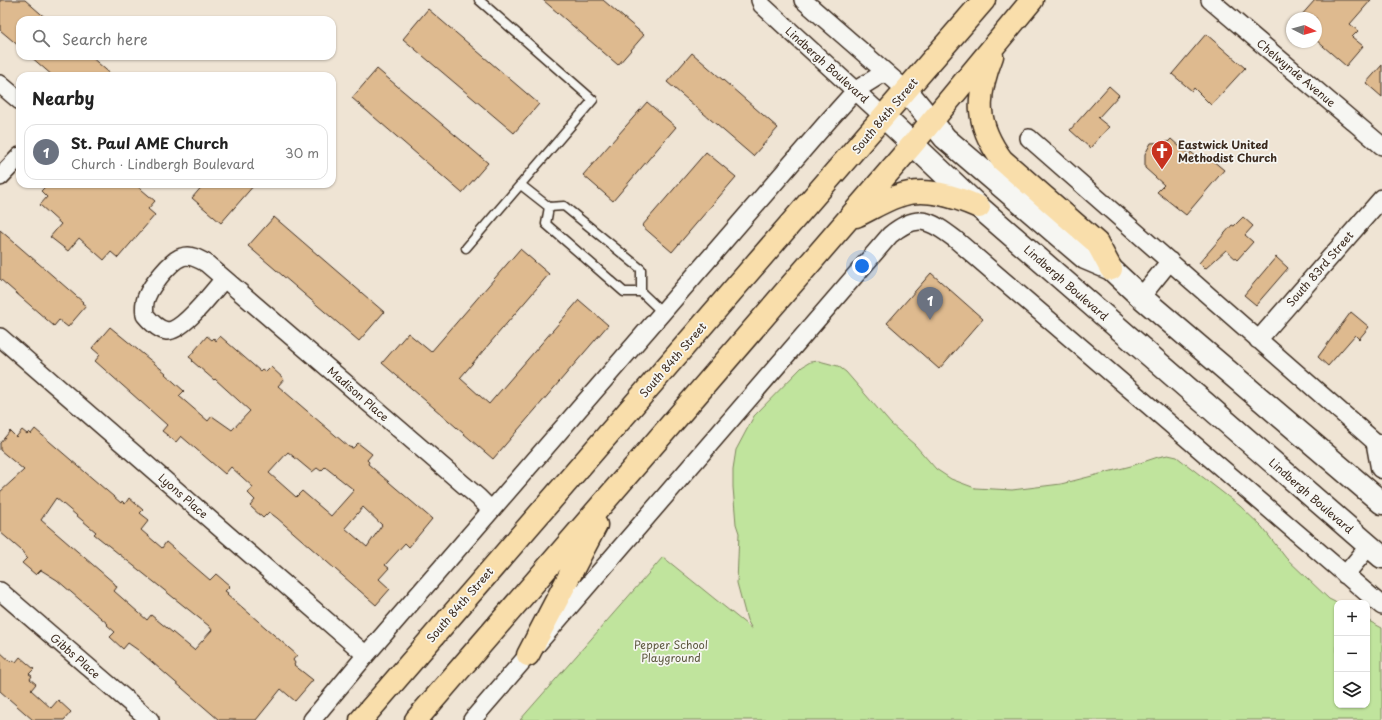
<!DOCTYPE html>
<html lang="en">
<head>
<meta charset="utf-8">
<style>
	body { margin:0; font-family:"Playpen Sans",sans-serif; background:#f2f2f2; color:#222 }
	.controls { position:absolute; right:12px; bottom:12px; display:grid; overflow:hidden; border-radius:8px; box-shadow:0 1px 3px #0004 }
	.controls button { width:36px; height:36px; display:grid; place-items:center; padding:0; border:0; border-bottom:1px solid #e0e0e0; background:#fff; color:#222; font:20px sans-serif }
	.compass { position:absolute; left:1286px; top:12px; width:36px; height:36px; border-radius:50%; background:#fff; box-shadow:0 1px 3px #0004; rotate:96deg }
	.you { position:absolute; left:862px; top:266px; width:14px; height:14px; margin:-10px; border:3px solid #fff; border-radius:50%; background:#1a73e8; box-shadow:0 0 0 6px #1a73e833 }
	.badge { display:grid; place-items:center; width:26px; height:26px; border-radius:50%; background:#ea580c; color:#fff; font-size:13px; font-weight:700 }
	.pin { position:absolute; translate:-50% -33px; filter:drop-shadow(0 1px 2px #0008) }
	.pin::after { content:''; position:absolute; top:21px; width:14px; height:12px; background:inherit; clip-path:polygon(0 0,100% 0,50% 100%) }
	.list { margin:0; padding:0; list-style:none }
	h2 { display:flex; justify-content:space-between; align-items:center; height:52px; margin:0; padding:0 16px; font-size:17px }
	h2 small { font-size:13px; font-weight:400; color:#767676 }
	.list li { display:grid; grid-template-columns:26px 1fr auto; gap:12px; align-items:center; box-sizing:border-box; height:56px; margin:0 8px 8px; padding:0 8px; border:1px solid #e0e0e0; border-radius:12px }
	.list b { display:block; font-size:15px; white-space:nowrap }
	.list p { margin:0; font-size:13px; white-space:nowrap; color:#767676 }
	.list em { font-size:13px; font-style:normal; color:#767676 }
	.icon { flex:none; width:22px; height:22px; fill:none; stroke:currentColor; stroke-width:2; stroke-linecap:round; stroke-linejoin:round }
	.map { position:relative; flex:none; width:1382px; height:720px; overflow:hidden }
	.search { position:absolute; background:#fff; box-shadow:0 1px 3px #0004; left:16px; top:16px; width:320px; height:44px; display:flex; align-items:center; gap:10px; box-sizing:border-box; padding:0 14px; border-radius:12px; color:#767676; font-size:15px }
	.panel { position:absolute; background:#fff; box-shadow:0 1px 3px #0004; left:16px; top:72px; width:320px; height:116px; border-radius:12px }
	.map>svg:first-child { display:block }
	.green { fill:#c0e49d; stroke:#7e875e }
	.building { fill:#deba8f; stroke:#3b2a1e; fill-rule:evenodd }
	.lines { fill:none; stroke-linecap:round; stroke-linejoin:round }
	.service-casing { stroke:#3b2a1e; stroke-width:11 }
	.minor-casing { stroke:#3b2a1e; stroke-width:20 }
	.secondary-casing { stroke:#3b2a1e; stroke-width:25 }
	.primary-casing { stroke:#3b2a1e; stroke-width:25 }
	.service { stroke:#f6f6f2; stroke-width:8 }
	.minor { stroke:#f6f6f2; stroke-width:17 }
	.secondary { stroke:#f6f6f2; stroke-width:22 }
	.primary { stroke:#f9deab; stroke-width:22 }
	.labels { text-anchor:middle; stroke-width:3.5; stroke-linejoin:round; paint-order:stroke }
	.street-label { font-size:11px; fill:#3b2a1e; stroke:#f6f6f2 }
	.poi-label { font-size:11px; font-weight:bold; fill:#3b2a1e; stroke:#f6f6f2; text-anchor:start }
	.park-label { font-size:11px; fill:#5c583e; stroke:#f6f6f2 }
</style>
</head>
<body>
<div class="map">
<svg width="1382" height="720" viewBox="0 0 1382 720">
	<rect width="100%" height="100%" fill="#efe4d4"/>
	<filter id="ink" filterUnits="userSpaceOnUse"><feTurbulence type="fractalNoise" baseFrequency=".025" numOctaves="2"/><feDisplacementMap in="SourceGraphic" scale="8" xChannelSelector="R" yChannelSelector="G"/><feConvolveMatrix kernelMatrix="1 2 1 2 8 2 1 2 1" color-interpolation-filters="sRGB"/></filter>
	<g filter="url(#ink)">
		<!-- green -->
		<path class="green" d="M819,361L838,366L846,372L891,424L915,445L936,469L951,479L975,488L1012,490L1061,484L1131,466L1158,457L1168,455L1177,457L1240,506L1262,527L1286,558L1329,599L1337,603V705H1367V620L1382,628V720H520L663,557L752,629L747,620L737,583L739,533L736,524L733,487V469L736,450L754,416L802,367L810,362Z"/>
		<!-- building -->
		<path class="building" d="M0,0H25L48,20H20V47L0,30Z
			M543,0H603L644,35L618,65Z
			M1315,0H1371L1350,24L1358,31L1352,37L1363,46L1346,66L1316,40V18H1299Z
			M428,9L539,104L514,133L403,39Z
			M1206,34L1245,68L1211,105L1194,88L1192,91L1172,74Z
			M692,53L778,128L753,156L667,82Z
			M30,56H90L113,76H53Z
			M1382,65V97L1366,83Z
			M377,69L488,163L462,193L352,98Z
			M1109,86L1119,95L1098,118L1109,127L1090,148L1070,130Z
			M647,102L676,127L613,201L583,175Z
			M1171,139L1189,155L1191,152L1201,161L1206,155L1224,170L1186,215L1157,192L1164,185L1145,168V154L1151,143L1168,142Z
			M706,152L736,177L672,252L642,226Z
			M48,184H135L155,201L148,209L155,215L118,258L111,252L104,260L79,238L68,251L50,237L61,224L40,205L47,197L41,191Z
			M204,184H255L221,223L192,198Z
			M274,217L384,312L359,341L248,246Z
			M1243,217L1253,226L1245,235L1253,242L1237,260L1226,250L1205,269L1199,263L1232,225L1234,226Z
			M0,230L83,302L82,303L86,306L68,327L59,320L54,326L0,279Z
			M520,249L549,274L460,378L489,404L579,300L608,325L493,459L382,363L408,333L431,352Z
			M1276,257L1288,268L1256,305L1244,295Z
			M931,273L983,319L939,369L887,323Z
			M1351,312L1369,327L1359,339L1355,335L1328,366L1318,357Z
			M110,327L166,373L165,374L184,391L179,396L208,421L212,416L232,430L250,411L215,379L214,380L192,361L193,360L189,357L207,336L212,340L214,338L216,341L220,336L260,371L262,369L266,372L271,367L284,379L278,386L349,447L353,448L358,443L372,454L367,460L369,462L368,464L432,519L409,547L405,543L385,565L389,568L379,579L390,589L376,605L277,518L269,512L263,518L250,506L255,500L248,493L253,487L231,467L225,474L181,436L176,442L162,431L167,425L95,361L100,355L92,348ZM288,452L312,472L317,468L321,471L325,467L354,490L331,516L302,491L296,497L269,473ZM363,507L382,525L367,547L345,528Z
			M35,429L121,503L122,501L125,504L129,498L143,510L140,513L149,520L141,530L162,548L166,542L210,580L216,574L230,586L225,591L228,593L227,594L297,655L293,660L295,663L294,665L313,680L295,701L281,689L256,720H219L138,650L128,643L123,649L110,637L115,632L107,625L108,624L57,580L41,570L36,575L22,563L27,558L21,550L0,532V492L24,470L0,450V443L10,431L16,437L22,430L27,434L29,432L31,434ZM56,498L96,532L94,534L209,626L212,630L194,650L151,615L147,620L114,591L117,587L114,583L41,520Z
			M0,652L11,662L13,660L16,662L20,657L34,669L29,674L32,676L30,679L36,684L31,690L51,708L58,700L71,712L64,720H33L0,691Z"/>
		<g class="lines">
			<!-- service casing -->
			<g class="service-casing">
				<path id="service" d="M521,185L549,207L564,206L641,269V292
					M549,207L546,224L624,292H641L662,312
					M466,248L593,100L479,0"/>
			</g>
			<!-- minor casing -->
			<g class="minor-casing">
				<path id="minor" d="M760,0L762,5L884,117
					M803,0L906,90
					M1210,0L1382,146
					M0,84L20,101
					M1029,138L1382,448
					M0,177L20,156
					M224,279C213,291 184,331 167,331C159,330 150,321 145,315C144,308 144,302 147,296C151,286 171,260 182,257C190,254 199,259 206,263L478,497L491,510
					M1141,297L1170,261
					M0,337L366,655
					M1258,340L1382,198
					M1345,575L1369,546
					M0,591L150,720
					M312,720L366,655L829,120L856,90L885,72
					M472,720L890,235C917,213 929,219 955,239L1382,606"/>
			</g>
			<!-- secondary casing -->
			<g class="secondary-casing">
				<path id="secondary" d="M906,90L945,138L1085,258L1111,269L1141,297L1382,503
					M884,117L979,207L1382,557
					M1378,445L1382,467"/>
			</g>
			<!-- primary casing -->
			<g class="primary-casing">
				<path id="primary" d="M992,56C976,97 975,123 1002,160L1097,243L1111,269
					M856,216C869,210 883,201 898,196C924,186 954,196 979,207
					M528,655L596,525
					M361,720L984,0
					M416,720L912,145L1032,0"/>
			</g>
			<!-- service -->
			<use href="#service" class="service"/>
			<!-- minor -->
			<use href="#minor" class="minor"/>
			<!-- secondary -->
			<use href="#secondary" class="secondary"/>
			<!-- primary -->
			<use href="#primary" class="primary"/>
		</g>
	</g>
	<!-- icons -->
	<defs>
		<g id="church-pin" transform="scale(1.15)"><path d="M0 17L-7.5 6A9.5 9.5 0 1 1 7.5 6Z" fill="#c8321e" stroke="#f6f6f2"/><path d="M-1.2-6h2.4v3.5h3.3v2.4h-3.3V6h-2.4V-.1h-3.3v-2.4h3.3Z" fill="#fff"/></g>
	</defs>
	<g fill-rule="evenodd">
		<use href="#church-pin" x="1162" y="151"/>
	</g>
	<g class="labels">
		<!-- street labels -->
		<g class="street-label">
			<text transform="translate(827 65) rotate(42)" y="4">Lindbergh Boulevard</text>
			<text transform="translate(1296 73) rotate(40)" y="4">Chelwynde Avenue</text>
			<text transform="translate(885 116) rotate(-50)" y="4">South 84th Street</text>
			<text transform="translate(1320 269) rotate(-49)" y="4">South 83rd Street</text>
			<text transform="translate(1066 283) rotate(41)" y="4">Lindbergh Boulevard</text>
			<text transform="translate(673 360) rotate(-49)" y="4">South 84th Street</text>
			<text transform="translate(358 394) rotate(41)" y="4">Madison Place</text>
			<text transform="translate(183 496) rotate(41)" y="4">Lyons Place</text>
			<text transform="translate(1311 496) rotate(41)" y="4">Lindbergh Boulevard</text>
			<text transform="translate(460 605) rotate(-49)" y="4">South 84th Street</text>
			<text transform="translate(75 656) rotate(41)" y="4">Gibbs Place</text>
		</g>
		<!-- poi labels -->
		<g class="poi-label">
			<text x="1178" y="149">Eastwick United<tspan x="1178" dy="13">Methodist Church</tspan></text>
		</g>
		<!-- park labels -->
		<g class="park-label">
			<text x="671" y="649">Pepper School<tspan x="671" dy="13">Playground</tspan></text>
		</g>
	</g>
</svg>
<div class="controls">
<button>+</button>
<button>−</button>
<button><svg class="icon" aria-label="layers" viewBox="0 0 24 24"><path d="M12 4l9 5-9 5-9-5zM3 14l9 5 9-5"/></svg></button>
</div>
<svg class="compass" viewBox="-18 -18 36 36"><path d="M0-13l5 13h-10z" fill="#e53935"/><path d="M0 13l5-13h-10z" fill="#767676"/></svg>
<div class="you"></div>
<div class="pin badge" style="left:930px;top:320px;background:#6b7280">1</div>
<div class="search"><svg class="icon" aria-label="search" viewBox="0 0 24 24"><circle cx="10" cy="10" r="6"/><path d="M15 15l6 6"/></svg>Search here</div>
<section class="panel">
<h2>Nearby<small></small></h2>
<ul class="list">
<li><span class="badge" style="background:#6b7280">1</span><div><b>St. Paul AME Church</b><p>Church · Lindbergh Boulevard</p></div><em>30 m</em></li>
</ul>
</section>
</div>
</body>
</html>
